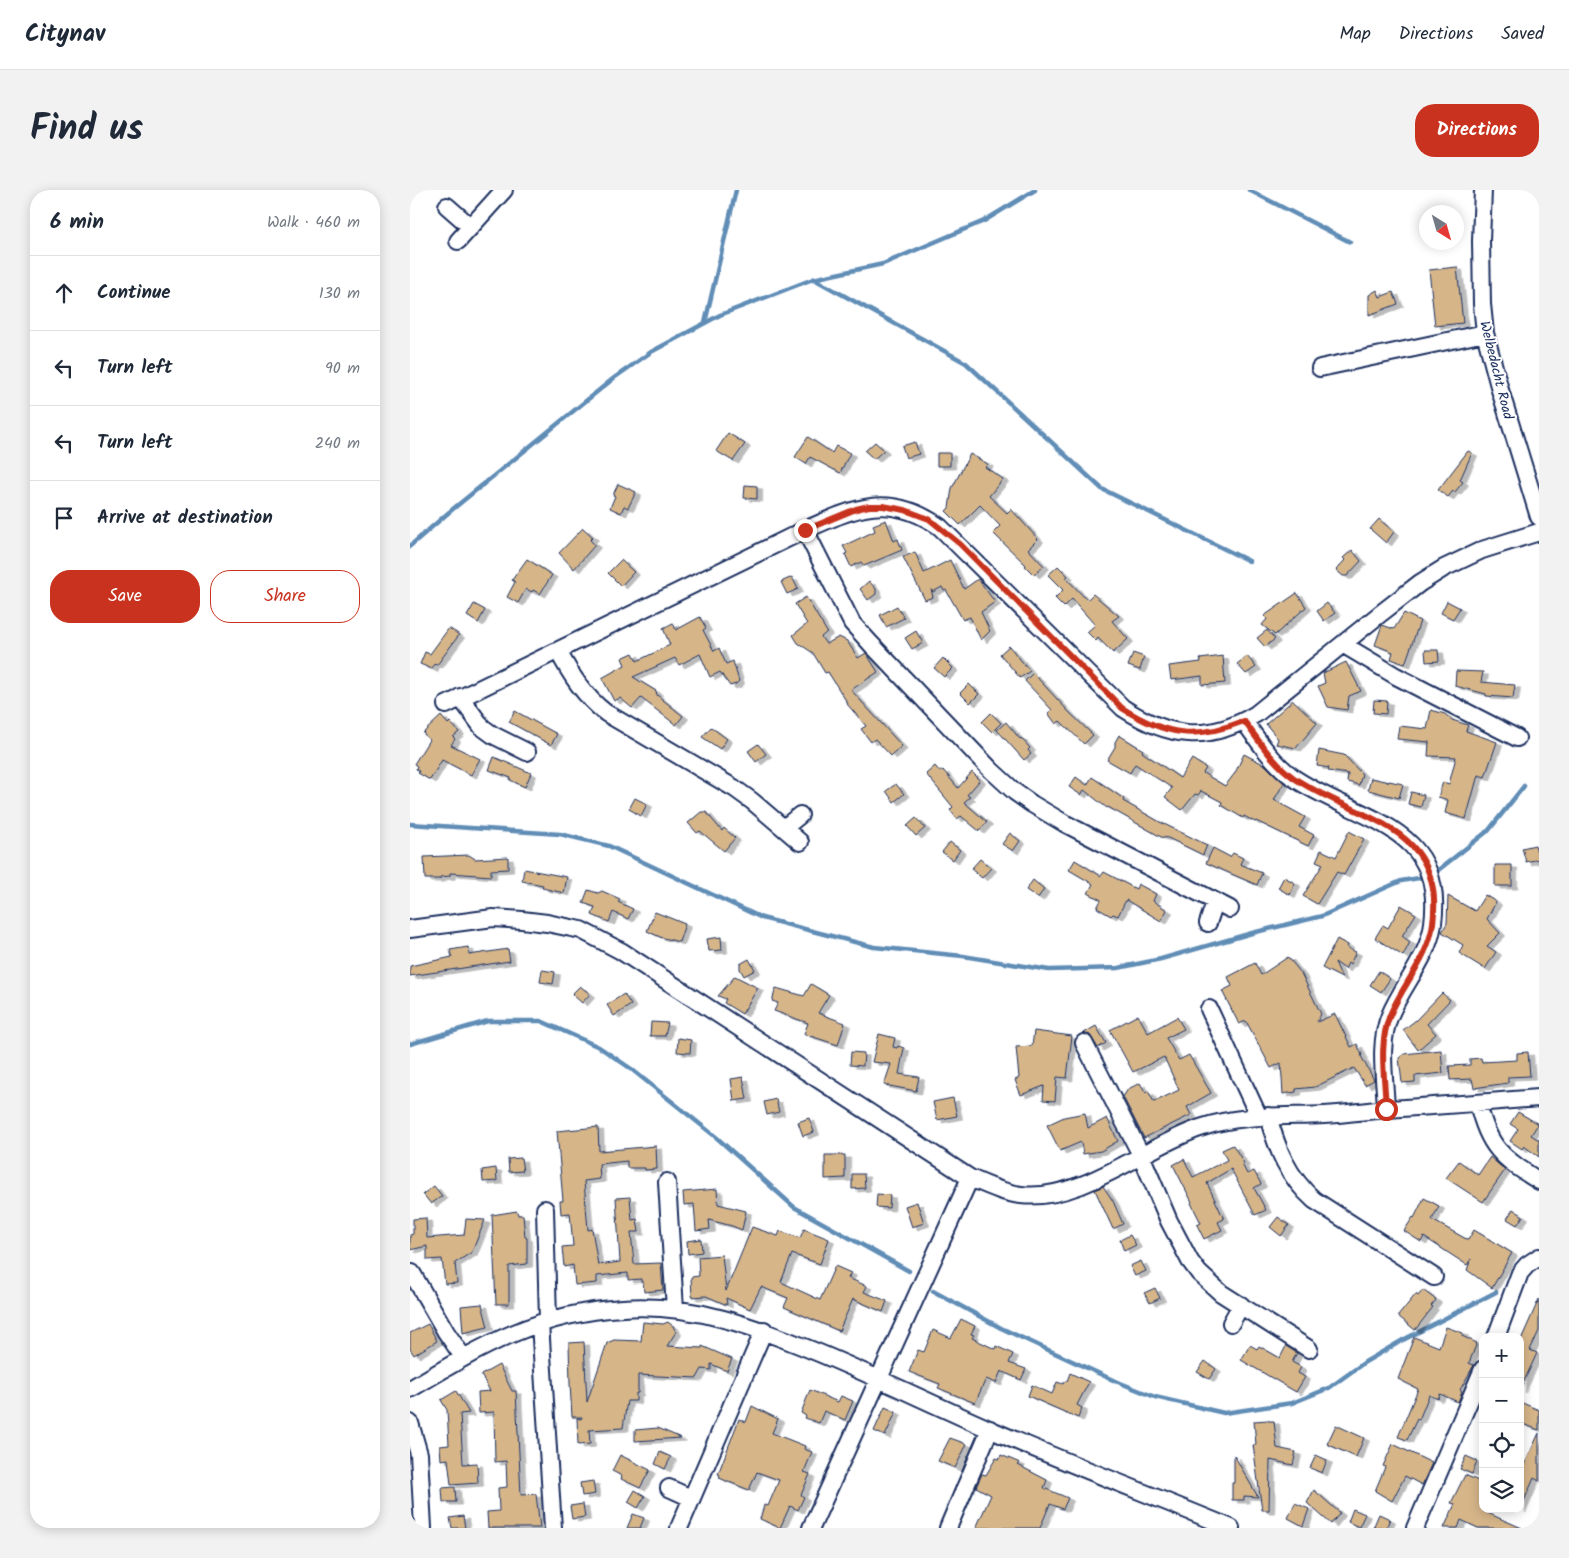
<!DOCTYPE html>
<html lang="en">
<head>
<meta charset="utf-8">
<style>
	body { margin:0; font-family:Kalam,sans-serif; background:#f2f2f3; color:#1f2937 }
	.controls { position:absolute; right:15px; bottom:15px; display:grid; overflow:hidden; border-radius:10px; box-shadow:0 2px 12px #0003 }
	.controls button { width:45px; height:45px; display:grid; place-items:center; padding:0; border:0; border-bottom:1px solid #e0e1e3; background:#fff; color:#1f2937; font:25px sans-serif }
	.compass { position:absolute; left:1009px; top:15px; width:45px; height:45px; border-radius:50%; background:#fff; box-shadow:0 2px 12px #0003; rotate:143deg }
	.stop { position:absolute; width:15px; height:15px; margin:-11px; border:4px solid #c8321e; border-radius:50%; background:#fff }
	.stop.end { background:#c8321e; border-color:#fff; box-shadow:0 1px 5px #0008 }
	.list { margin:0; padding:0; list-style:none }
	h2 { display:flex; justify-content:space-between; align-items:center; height:65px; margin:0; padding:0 20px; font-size:21px }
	h2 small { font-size:16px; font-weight:400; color:#747a83 }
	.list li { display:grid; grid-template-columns:32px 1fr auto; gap:15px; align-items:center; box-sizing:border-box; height:75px; padding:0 20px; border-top:1px solid #e0e1e3 }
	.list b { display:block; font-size:19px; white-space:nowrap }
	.list em { font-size:16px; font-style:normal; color:#747a83 }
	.actions { display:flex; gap:10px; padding:15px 20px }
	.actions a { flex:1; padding:11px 0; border:1px solid #c8321e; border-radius:20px; text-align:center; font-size:18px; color:#c8321e }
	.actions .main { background:#c8321e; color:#fff }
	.icon { flex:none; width:28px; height:28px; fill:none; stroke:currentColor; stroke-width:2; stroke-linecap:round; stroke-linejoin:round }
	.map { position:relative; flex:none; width:1129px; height:1338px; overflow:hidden; border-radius:20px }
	header { display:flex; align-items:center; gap:30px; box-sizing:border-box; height:70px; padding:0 25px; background:#fff; border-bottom:1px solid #e0e1e3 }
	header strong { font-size:24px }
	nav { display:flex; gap:28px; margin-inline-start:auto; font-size:18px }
	.intro { display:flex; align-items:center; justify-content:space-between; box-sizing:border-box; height:120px; padding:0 30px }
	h1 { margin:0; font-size:35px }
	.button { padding:12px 22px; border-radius:20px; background:#c8321e; color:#fff; font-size:18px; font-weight:700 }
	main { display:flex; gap:30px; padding:0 30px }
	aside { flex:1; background:#fff; border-radius:20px; box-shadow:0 2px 12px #0003 }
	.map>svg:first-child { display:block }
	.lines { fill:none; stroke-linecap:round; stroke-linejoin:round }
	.stream { stroke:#618db6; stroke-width:4.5 }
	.building { fill:#d6b589; stroke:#1b2f5e; filter:url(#shadow) }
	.minor-casing { stroke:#1b2f5e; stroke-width:20 }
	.minor { stroke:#fff; stroke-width:16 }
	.route { stroke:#c8321e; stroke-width:6 }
	.labels { text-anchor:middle; stroke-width:4; stroke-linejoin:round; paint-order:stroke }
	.street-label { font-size:14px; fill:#1b2f5e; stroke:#fff }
</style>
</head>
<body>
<header>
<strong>Citynav</strong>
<nav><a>Map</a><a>Directions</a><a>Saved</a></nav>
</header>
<div class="intro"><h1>Find us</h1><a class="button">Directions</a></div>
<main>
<aside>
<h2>6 min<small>Walk · 460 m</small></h2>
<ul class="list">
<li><svg class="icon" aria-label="ahead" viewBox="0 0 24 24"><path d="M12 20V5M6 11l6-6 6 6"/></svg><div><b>Continue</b></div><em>130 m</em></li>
<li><svg class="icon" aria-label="left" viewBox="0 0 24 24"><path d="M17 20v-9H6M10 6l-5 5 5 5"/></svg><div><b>Turn left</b></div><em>90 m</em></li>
<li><svg class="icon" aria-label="left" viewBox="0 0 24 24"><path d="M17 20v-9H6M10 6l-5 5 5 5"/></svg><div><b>Turn left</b></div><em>240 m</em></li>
<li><svg class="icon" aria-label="arrive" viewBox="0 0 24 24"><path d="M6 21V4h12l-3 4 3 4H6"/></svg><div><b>Arrive at destination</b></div></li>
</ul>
<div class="actions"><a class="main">Save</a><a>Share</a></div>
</aside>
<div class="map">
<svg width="1129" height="1338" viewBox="0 0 1129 1338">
	<defs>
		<filter id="shadow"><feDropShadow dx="5.5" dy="3" stdDeviation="0" flood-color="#0004"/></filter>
	</defs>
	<rect width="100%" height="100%" fill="#fff"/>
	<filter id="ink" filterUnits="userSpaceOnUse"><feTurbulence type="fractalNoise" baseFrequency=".02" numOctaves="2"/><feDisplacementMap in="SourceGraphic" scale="10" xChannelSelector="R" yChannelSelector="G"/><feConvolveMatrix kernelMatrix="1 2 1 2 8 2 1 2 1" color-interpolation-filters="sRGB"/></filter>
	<g filter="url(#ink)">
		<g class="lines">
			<!-- stream -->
			<path class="stream" d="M839,0L940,52
				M404,89L556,173L692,299L839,371
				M295,133L326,0
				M0,356L38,323L204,188L241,162L310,125L403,89L473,74L574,31L625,0
				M0,634L150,644L199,656L352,728L464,757L553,766L639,780L708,778L751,769L842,743L912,726L991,691L1015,687
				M1022,685L1079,640L1114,596
				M0,854L78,831H131L189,857L220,878L306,947L384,1017L499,1081
				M523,1101L591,1138L703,1190L745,1207L814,1223L882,1213L919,1198L955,1172L993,1150L1086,1102"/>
		</g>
		<!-- building -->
		<path class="building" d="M1047,77L1053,133L1025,136L1019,80Z
			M967,100L970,107L983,102L988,114L959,125V105Z
			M318,243L335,254L323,271L306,261Z
			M398,247L422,263L426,256L440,263L430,283L400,267L396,274L385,267Z
			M465,252L474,260L464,269L455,261Z
			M505,252L509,264L496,268L492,256Z
			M1058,261L1062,263L1050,290L1053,292L1045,302L1043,301L1038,307L1028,300Z
			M527,263H540V276H527Z
			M560,264L578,274L575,277L593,289L579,306L597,323L601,319L628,349L618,359L634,376L624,385L615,376L616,375L583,343L590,336L570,315L550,335L536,321L539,318L542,298Z
			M208,294L226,302L218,318L214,316L211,323L200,318L205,306L203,305Z
			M335,295L347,296V309L334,308Z
			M969,329L984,342L976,353L960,339Z
			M476,330L484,351L488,349L492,360L454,376L451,372L441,377L435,364L437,363L433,356L465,341L463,335Z
			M173,338L183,347L180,350L185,355L164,379L149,363Z
			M942,360L951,371L937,386H933L926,380L935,370L933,368Z
			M505,362L514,383L540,370L554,399L568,389L585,412L571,422L580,441L571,450L560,427L553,430L536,400L534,401L532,397L523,402L521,399L523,407L515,410L493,367Z
			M117,369L142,385L130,404L123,400L122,402L116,399L108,413L97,407L105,392L102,390Z
			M211,370L224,382L211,396L198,383Z
			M648,376L658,386L656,388L677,410L683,404L709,426L702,431L718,449L703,463L688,448L686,451L677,442L685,435L662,409L654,417L645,408L653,400L638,385Z
			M382,387L388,399L377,404L371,392Z
			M459,391L466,399V404L458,410L450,399Z
			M887,403L896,417L865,445L852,435L857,429L854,426Z
			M396,407L417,442L411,447L416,454L429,447L437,451L448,468L456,463L468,482L441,500L492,556L481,566L465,549L461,552L451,539L456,536L437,514H438L418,482L415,483L403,463L388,453L383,445L397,434L385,414Z
			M1037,411L1050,418L1043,429L1031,423Z
			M917,413L925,423L914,431L907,421Z
			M64,414L75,420L68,433L57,426Z
			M487,416L494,428L476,437L470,425Z
			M994,423L1010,431L995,474L981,469L983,462L965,455L972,435L984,439Z
			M290,427L296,438L293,440L304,461L309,458L316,474L323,471L329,491L326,494L320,496L310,482L300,487L290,464L269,475L265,468L223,487L246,501L247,505L273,526L266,535L231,508L222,518L210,508L204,511L192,488L215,475L212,468L223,463L227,471L260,455L253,438L263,433L266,440Z
			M39,438L49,445L27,475L24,474L22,479L10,474L15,462L20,464Z
			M857,440L865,449L855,457L847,448Z
			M506,441L513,453L502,459L495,448Z
			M599,456L620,481L610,488L590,464Z
			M1015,460H1028L1029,471L1016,472Z
			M723,463L734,467L730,480L718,476Z
			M813,466L815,493L792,495V486L761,490L759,476L791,472L790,469Z
			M837,466L846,477L836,484L827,474Z
			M533,468L543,478L534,487L524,478Z
			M936,472L951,501L939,506L937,520L918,517L908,496L915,493L913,483Z
			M1046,481L1073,482L1071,492L1105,495L1103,508L1076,506V504L1045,496Z
			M623,483L659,522L683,545L674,554L650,531L646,534L638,523L642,520L615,491Z
			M559,494L569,504L560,513L550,503Z
			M883,510L907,533L886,558L866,554L868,549L856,534Z
			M964,510L977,511L976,524L963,523Z
			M1021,520L1035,524L1042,530L1058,535L1056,541L1087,552L1075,587L1068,585L1056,629L1035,623L1038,610L1028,607L1033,592L1039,594L1046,567L1018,566L1019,552L987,549L989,536L1017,539Z
			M105,521L147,544L141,555L99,532Z
			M581,523L591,533L582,542L572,532Z
			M31,526L38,534L40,532L49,542L43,547L45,549L41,555L70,569L61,585L32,570L20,590L8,583L9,581L6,579L7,576L4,574L19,550L13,543Z
			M596,532L610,549L611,548L620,558L618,560L621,564L614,570L587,540Z
			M301,537L317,549L310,559L292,547Z
			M709,545L733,560L732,562L770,588L782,569L796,578L793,583L815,596L825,583L834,564L855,575L874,593L864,610L895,627L889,637L904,645L898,656L846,631L845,632L834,626L833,628L811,615L812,612L791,601L788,605L785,604L772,620L755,607L762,598L725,574L720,583L697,570L705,557V552Z
			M348,554L356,564L346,572L338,561Z
			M909,560L934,565L952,584L949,595L937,592L938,584L918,581L919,578L907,576Z
			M84,567L121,583L115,597L100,590L101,588L79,580Z
			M525,576L530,582L533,580L548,598L562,582L570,590L557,605L560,607L554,612L577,632L569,641L551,626L547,629L540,620L543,617L516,584Z
			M666,587L677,595L682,587L714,609L713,611L750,632L797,655L793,665L758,648L751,647L698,617L697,618L674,600L671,605L659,597Z
			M961,588L979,592V591L993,594L989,608L958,600Z
			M486,594L494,604L484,612L476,601Z
			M1001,602L1014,605L1011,617L998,614Z
			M225,608L237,614L231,626L219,619Z
			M291,622H296L312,641L314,638L325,648L314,661L290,641L287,643L278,633Z
			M506,628L515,638L506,646L497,636Z
			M939,641L954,649L934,685L927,682L907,714L893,706L913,674L906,671L911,660L926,667Z
			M600,643L610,651L603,661L592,654Z
			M540,652L550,660L543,670L532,662Z
			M1125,655L1129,669L1116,672L1112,658Z
			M803,658L820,667L823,663L833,668L830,674L852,683L847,695L796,673Z
			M59,665L65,669L98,667V679L81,680V686L40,683V686L30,687V689H15L14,667Z
			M570,669L581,678L572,688L561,679Z
			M665,670L691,686L694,682L726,699L728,694L746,704L743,711L757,720L751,731L716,710L708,726L703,724L701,726L687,718L691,710L678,703L683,694L659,680Z
			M1085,675H1102V696H1085Z
			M114,679L157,687L154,703L132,698L133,695L112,691Z
			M874,687L885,693L880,705L868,698Z
			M623,690L634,699L628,708L616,700Z
			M178,700L188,703L192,701L210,709L208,712L223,719L218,729L203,722L199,732L182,725L185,717L173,713Z
			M1075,705L1086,712L1077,729L1090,743L1077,756L1086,762L1075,779L1049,763L1053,755L1032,742L1037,733L1038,706L1065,721Z
			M991,715L1006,724L992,746L1000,752L993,766L965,748L973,735L978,738Z
			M245,722L275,734L269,752L250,747L237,741Z
			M311,747L312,760L299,761L297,749Z
			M927,749L938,755L937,758L946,762L940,774L938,773L935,779L925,772L932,788L912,778Z
			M58,757L59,765L98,759L100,771L0,786V776L42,767L40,760Z
			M878,767L891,783L911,824L907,832L925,824L941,857L947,854L952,865L951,866L964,890L955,895L944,878L905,897L886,899V902L873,904L871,873L861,878L836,831L829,834L812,801L822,796L818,787L845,773L851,785Z
			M339,769L345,780L334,786L330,779V774Z
			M132,780L145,782L143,794L130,792Z
			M969,781L980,789L971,802L960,795Z
			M325,786L348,798L332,824L314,813L316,809L308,806Z
			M401,794L419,805L408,823L435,833L428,855L394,844L398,833L364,821L368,813L362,811L366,798L394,806Z
			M170,796L180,804L172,813L162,804Z
			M1032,803L1040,810L1017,834L1026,844L1008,860L993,840L1006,830Z
			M214,804L221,815L204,826L197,815Z
			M728,825L738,843L767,827L774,839L756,848L769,870L779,865L801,903L777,917L781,925L734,948L713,907L718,899L730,893L736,903L738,901L744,912L769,900L754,867L723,882L700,840Z
			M241,832L258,833L255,846H240Z
			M686,836L696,853L688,858L680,845L674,843Z
			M624,841L662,846L657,888L647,887L645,911L633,910L634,896L611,905L605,890L609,888L606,857L622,856Z
			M469,844L485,848L483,857L487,858L488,856L494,858L489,884L509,887L506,901L474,895L481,874L462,872Z
			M268,848L281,850L280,863L267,862Z
			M1031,860L1033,883L1005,886V892L992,893L989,868L994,864Z
			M441,862L454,863L453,876L440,875Z
			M1118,862L1120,886L1098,887V893L1064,898L1062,889L1040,890L1039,876L1060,875V869L1071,868L1072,872L1107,870V863Z
			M333,887L337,909L324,911L321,889Z
			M543,908L547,926L527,930L523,912Z
			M366,909L369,922L357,925L354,912Z
			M1108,922L1128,934L1121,945L1129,950V967L1114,956L1112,959L1100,951L1108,939L1100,934Z
			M675,923L678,938L697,928L708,951L691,961L673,964L671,952L650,961L637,935L654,927Z
			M399,928L404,942L393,946L388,932Z
			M188,937L189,961L246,956L247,979L235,980V978H217V971L189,974L190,989L174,991L178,1040L182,1039L188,1075L210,1072L206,1008L220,1007L222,1030L227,1029L229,1042H221L224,1074L251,1073L253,1100L234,1102L233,1092H231V1089L218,1090V1083L187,1086V1093L165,1095L163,1075L154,1077L152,1057L163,1056L160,1023L151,1024L150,1011H153L147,941Z
			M823,955L834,973L832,974L837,984L844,981L851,994L844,998L856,1020L845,1025L821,979L797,993L814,1029L808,1032L812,1040L794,1049L787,1035L791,1033L781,1013L782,1012L763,975L774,969L783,987L817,970L812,960Z
			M415,965H435V988L415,989Z
			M1080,967L1095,980L1073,1012L1036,988L1049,971L1068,985Z
			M111,968L113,981L99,982L98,969Z
			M86,978L87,991L73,992L72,980Z
			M442,984H454L455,998L442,999Z
			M24,996L32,1006L21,1014L13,1004Z
			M693,996L703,1011L713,1034L703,1039L685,1000Z
			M307,999L308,1014L336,1021L332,1040L322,1036L299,1030L300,1039L286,1041L284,1014L274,1015L273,1002Z
			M467,1004L480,1005L479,1018L466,1017Z
			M1014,1008L1029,1016L1022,1030L1058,1050L1064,1040L1102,1063L1082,1098L1057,1080L1061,1069L1057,1075L1014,1047L1011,1052L994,1041L1003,1027L1004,1028Z
			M507,1012L514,1033L502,1037L495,1016Z
			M1103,1019L1113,1026L1107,1035L1097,1029Z
			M107,1021L108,1025H113L115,1047L117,1048V1074L99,1076V1114H86L82,1025Z
			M868,1027L879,1035L871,1046L860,1037Z
			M16,1028L17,1048L54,1045L56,1029L75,1030L62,1062L45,1073L47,1093L35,1094L32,1069L17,1070V1056L0,1060V1045L3,1044V1029Z
			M342,1037L368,1046L370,1041L390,1048L394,1039L419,1049L410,1074L382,1064L371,1092L410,1110L425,1076L441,1083L438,1088L457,1096L454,1102L477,1111L473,1122L443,1109L429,1141L374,1117L378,1108L351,1097L340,1119L316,1108L317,1115L296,1106L282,1107L281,1087L289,1086L288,1067L312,1065L316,1101Z
			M720,1045L726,1055L714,1061L710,1050Z
			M291,1049L292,1062L278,1064L277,1051Z
			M731,1071L736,1081L725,1086L720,1076Z
			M745,1098L750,1108L740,1113L734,1103Z
			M1013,1100L1026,1110L1021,1116L1023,1117L1005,1140L988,1126L1006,1104L1008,1106Z
			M1129,1109V1141L1120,1160L1127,1163L1110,1200V1152Z
			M72,1114L78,1137L53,1143L51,1116Z
			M551,1129L565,1136L561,1144L564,1145L562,1148L585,1159L586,1156L603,1164L599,1173L616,1179L611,1190L591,1181L586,1193L576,1189L565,1213L528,1198L530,1194L499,1182L508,1160L514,1162L523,1140L541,1148Z
			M233,1132L253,1134L258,1132L263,1136L266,1142L257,1156L292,1158V1156L322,1169L317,1181L301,1174V1180L292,1179L287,1188L228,1185V1203H226V1211H217L213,1238L179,1240L180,1254L168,1255L167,1228L171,1229L172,1227H162L160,1194L159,1153L174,1152L177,1212L197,1153L204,1150L231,1151Z
			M18,1134L27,1151L4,1165L0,1159V1143Z
			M1036,1137L1053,1143L1052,1146L1067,1153L1059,1173L1064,1175L1050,1200L1052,1202L1048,1212L1030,1204L1028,1209L1019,1205L1009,1230L1007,1229L997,1250L988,1247L1008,1199L988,1189L1004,1147L1029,1157Z
			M840,1155L847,1159L849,1156L870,1168L876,1156L887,1163L882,1172L891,1177L888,1183L895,1187L886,1202L831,1170Z
			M795,1171L806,1179L799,1189L787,1182Z
			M89,1175L102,1201H106L111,1305L126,1304L130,1338H78L77,1322L89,1321L88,1298L97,1297L96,1271L85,1272L84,1222L69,1223L68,1202L80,1201L71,1185Z
			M660,1183L679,1192L667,1215L672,1218L668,1228L618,1206L622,1195L642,1204L647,1192L653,1194L655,1191H657Z
			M400,1200L428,1212L431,1206L443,1211L435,1230L414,1221L409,1233L395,1228L396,1226L391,1223Z
			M46,1201L59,1223L50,1224L53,1274L67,1273L68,1293L41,1295L38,1269L31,1270L30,1256L39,1255L37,1220L31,1210Z
			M1110,1212L1129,1220V1240L1110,1233Z
			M342,1216L368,1229L362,1243L395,1256L394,1259L402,1262L394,1282L400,1284L391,1305L394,1307L388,1320L380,1316L370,1338L350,1329L354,1315L358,1316L369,1290L347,1282L339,1300L309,1288L310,1285L308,1284L329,1229L336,1232Z
			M475,1217L486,1222L475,1246L464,1241Z
			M858,1230V1231H864L867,1258L886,1262L883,1275L860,1270L859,1320H852L843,1255H846L844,1231Z
			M926,1235L954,1248L946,1267L917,1254Z
			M248,1238L271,1248L225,1251V1240Z
			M1129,1243V1291L1124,1288L1110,1320V1284Z
			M540,1248L557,1254L545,1278L528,1271Z
			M983,1254L1022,1273L1012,1295L995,1286L982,1311L965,1301L975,1277L973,1276Z
			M250,1262L261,1267L255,1279L245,1274Z
			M210,1265L240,1280L230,1298L211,1289L212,1286L202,1281Z
			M591,1265L610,1273L608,1275L637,1290L634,1298L658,1308L653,1319L640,1314L630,1338H566L581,1305L566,1297L572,1284L576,1285L586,1268L589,1269Z
			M824,1265L848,1307L834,1306V1310H822V1293H824Z
			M906,1265L917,1270L912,1283L900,1278Z
			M1056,1266L1067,1271L1062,1284L1050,1279Z
			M1055,1285L1073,1293V1321L1112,1338H1068L1051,1330L1048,1338H1034L1045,1314L1041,1313Z
			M183,1291L185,1304L172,1306L170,1293Z
			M45,1297L46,1312H33L32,1298Z
			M225,1300L235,1306L228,1318L218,1312Z
			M904,1300L930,1323L921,1334L897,1313Z
			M885,1313L899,1319L893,1336L878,1328Z
			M173,1314L175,1327L162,1329L160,1316Z
			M943,1319L955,1324L949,1337L938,1332Z
			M223,1324L234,1328L230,1338H217Z
			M969,1324L980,1329L976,1338H963Z
			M53,1326L55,1338H42L40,1328Z"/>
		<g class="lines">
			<!-- minor casing -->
			<g class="minor-casing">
				<path id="minor" d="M1073,0L1071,51L1072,114L1075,143L1090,200L1129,327
					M37,16L61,37
					M48,51L94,0
					M910,178L1075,143
					M395,340L442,433L461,454L581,580L605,602L622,614L654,633L820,719
					M934,455L986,486L1107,548
					M148,461C161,485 174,506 196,523L324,598L342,611L390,652
					M50,507L72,537L83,545L117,562
					M36,515L395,340C446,317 480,302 530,337L713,518C759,548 798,553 846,524L970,424L1010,393L1034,378L1072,360L1129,342
					M834,531C849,552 863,573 884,588C946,630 1036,634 1023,733C1019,767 993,794 980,825C968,854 975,889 976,919
					M374,638L390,625
					M798,733L805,712
					M0,739L83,728L112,730L137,733L171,740L211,761L560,988C577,995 593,1003 611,1005C671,1012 734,957 790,938C830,924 872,927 914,925C935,924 956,921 978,919C1028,916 1079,912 1129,908
					M799,819L849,927
					M674,853L731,965L759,1031L780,1071L789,1083L811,1103L899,1159
					M1068,913C1078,957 1092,968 1129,991
					M858,926C867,959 878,987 904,1010L1024,1087
					M257,992L265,1119
					M135,1019L138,1130
					M2,1083L36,1142L53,1167
					M130,1133L143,1338
					M821,1133L831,1115
					M1086,1147L1110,1083L1117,1075L1129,1067
					M0,1199C72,1156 127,1123 213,1118C282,1113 346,1137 409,1163C467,1187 522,1214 579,1239C659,1274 741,1305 821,1338
					M0,1233L9,1264L13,1338
					M259,1298L281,1308
					M269,1338L354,1140
					M401,1338L560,988
					M538,1338L580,1239
					M1005,1338L1073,1179"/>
			</g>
			<!-- minor -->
			<use href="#minor" class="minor"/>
		</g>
	</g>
	<g class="lines" filter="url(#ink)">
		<!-- route -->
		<path class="route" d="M395,340L446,319L459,316H473L495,320L519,329L550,354L712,518C756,546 786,550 834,531C849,551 863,573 884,588C946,630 1036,634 1023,733C1019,767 993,794 980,825C968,854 975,889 976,919"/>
	</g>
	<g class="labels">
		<!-- street labels -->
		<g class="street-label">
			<text transform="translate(1087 180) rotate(76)" y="5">Welbedacht Road</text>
		</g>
	</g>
</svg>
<div class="controls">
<button>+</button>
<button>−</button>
<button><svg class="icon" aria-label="locate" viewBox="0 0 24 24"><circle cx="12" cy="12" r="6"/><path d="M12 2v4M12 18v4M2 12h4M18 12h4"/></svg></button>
<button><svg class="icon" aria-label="layers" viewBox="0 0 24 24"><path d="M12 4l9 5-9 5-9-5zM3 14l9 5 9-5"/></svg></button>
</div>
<svg class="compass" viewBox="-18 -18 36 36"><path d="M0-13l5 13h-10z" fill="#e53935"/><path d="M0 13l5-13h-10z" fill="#747a83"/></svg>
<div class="stop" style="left:976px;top:919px"></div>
<div class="stop end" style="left:395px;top:340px"></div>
</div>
</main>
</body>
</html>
